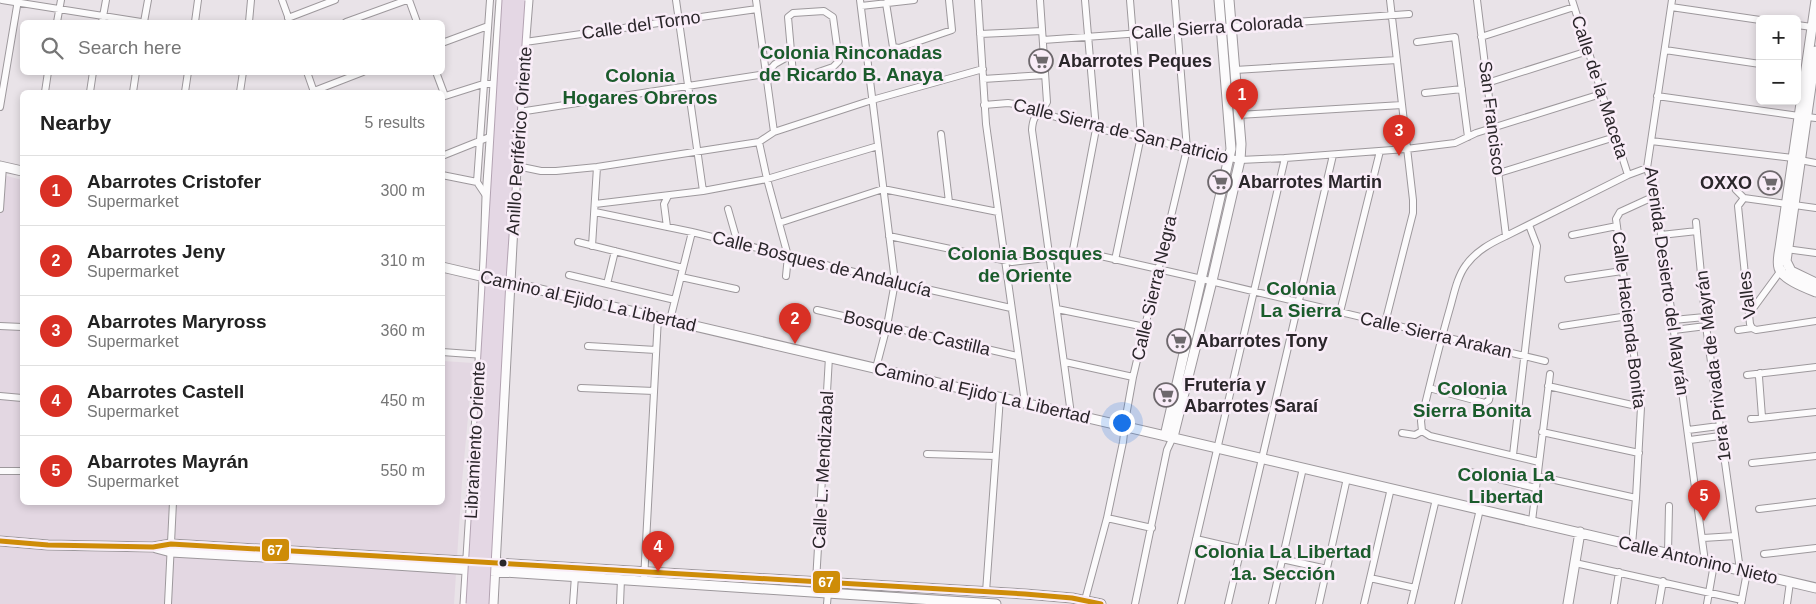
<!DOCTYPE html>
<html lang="en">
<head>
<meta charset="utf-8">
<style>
	body { margin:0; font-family:Arial,sans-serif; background:#f6f6f6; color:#222 }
	.controls { position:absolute; right:15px; top:15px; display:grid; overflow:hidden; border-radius:8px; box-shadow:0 2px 8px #0003 }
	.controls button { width:45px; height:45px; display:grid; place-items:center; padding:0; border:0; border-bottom:1px solid #e0e0e0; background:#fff; color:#222; font:25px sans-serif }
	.you { position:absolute; left:1121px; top:422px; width:18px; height:18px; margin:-12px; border:4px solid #fff; border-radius:50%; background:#1a73e8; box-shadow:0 0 0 8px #1a73e833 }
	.badge { display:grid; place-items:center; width:32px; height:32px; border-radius:50%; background:#d93025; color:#fff; font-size:16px; font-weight:700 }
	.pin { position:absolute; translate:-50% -41px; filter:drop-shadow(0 1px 2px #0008) }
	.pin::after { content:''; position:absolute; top:26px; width:18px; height:15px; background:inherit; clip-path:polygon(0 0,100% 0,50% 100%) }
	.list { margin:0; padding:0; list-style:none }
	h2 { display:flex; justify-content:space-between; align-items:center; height:65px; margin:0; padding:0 20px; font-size:21px }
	h2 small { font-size:16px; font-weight:400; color:#767676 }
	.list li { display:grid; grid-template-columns:32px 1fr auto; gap:15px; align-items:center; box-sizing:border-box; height:70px; padding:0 20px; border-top:1px solid #e0e0e0 }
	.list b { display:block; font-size:19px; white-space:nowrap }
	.list p { margin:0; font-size:16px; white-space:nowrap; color:#767676 }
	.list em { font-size:16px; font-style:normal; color:#767676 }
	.icon { flex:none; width:28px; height:28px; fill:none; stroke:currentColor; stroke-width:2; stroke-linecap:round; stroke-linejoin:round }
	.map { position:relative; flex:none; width:1816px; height:604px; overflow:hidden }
	.search { position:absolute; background:#fff; box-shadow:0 2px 8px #0003; left:20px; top:20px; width:425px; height:55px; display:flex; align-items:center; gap:12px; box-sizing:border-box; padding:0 18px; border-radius:8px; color:#767676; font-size:19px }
	.panel { position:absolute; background:#fff; box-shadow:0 2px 8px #0003; left:20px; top:90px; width:425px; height:415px; border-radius:8px }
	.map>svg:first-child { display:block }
	.built { fill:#e3d7e2 }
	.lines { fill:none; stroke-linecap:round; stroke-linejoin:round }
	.street-casing { stroke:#9d989c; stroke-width:8 }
	.secondary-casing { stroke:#9d989c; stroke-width:11 }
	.street { stroke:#fcfbfc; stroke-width:6 }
	.secondary { stroke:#fcfbfc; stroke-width:9 }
	.highway-bridge-casing { stroke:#b3a3b2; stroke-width:13; stroke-linecap:butt }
	.highway-bridge { stroke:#e4d7e4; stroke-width:11 }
	.bus-1-casing { stroke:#f9edf8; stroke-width:9 }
	.bus-1 { stroke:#ce8c08; stroke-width:5 }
	.bus-dot { fill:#2a262a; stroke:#f9edf8; stroke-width:2 }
	.labels { text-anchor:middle; stroke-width:5; stroke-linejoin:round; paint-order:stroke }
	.street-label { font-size:18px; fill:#2a262a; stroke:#f9edf8 }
	.poi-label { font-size:18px; font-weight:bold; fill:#2a262a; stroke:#f9edf8; text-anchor:start }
	.neighbourhood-label { font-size:19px; font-weight:bold; fill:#1b5b2c; stroke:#f9edf8 }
	.line-badge { stroke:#f9edf8; stroke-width:2 }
	.badge-label { font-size:14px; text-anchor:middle; font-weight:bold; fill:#fff }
</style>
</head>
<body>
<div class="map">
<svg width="1816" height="604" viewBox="0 0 1816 604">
	<rect width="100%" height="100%" fill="#e9e3e8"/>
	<!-- built -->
	<path class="built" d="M0,174L22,180V502H442L443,361L473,363L462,482L454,604H0Z"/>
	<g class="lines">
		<!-- street casing -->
		<g class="street-casing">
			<path id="street" d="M2,0L141,22
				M282,0L290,22
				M409,0L417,22
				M676,0L703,191
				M756,0L774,132
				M860,0L895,282L887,326L876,368
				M978,0L986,124L1025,403
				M1040,0L1047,102C1041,116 1033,111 1032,130L1071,414
				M1477,0L1506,236
				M1572,0L1628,175
				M1672,0L1647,168L1655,196L1661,235L1705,562
				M886,3L893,47L899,48L952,30L949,0
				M861,6L914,0
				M1671,7L1760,20
				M824,11L833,17L839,61L833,67L801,78L796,77L793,74L788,17L793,13Z
				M288,18L335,0
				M57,22L61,0
				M102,22L106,0
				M144,22L148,0
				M195,22L198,0
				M249,22L251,0
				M346,22L407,0
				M1797,25L1812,27
				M980,34L1042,31
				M1481,37L1574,7
				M1043,40L1409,14
				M525,42L757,9
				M1417,42L1455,37L1468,137
				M442,43L488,26
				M837,49L867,53
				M1665,50L1760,64
				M1235,70L1397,60
				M307,72L314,92
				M436,72L445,96
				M983,79L1045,75
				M1487,83L1588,51
				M314,91L363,72
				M45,92L48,72
				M90,92L93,72
				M133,92L136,72
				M185,92L188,72
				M240,92L243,72
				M1425,93L1462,89
				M1657,96L1799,116
				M442,97L483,84H495
				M984,105L1008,103L1022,105L1039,112L1096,129L1141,136L1187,149L1240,160L1285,158L1406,149L1455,143L1476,133L1601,94
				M0,107L18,0
				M519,112L766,74L775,64L791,55
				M1238,115L1402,105
				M1807,117L1816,118
				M941,134L949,202
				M1651,141L1793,158
				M759,142L767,179L788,256L786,276
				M442,156L492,136
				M1800,160L1816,163
				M517,166L541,171H556L597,167L759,142L774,132L872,100L983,69
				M1499,173L1615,137
				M442,175L477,182
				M1736,190L1744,198
				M487,197L477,182L490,0
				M1744,198L1738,206L1750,324L1752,328
				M1744,198L1816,208
				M595,204L703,191L767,179L878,146
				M0,209L3,166
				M728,209L738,244
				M595,212L692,232L895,282L1011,308
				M1696,222L1706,326L1740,570
				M779,223L883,189L998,212
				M667,227L664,204L668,196
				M1572,235L1617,226
				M1661,235L1697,231
				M889,236L1012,262L1080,254H1092L1202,279L1545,361
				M578,242L683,268
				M592,246L597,167
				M1786,249L1816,253
				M1072,255L1096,129L1085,0
				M1115,260L1141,136L1130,0
				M569,275L675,300
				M681,277L736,289
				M1568,279L1622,271
				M607,284L615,251
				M1057,309L1145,327
				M817,310L1017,356
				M1340,312L1380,151
				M1749,314L1782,269
				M670,320L692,232
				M1673,320L1705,317
				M1385,323L1413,213V200L1390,0
				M0,326L22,327
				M1562,326L1628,316
				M1674,330L1706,326
				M1738,330L1752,328L1756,330L1816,321
				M588,346L656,350
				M442,352L484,355
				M1065,362L1133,377
				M1760,373L1759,377L1762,417
				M1747,375L1816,367
				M1548,386L1641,407
				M581,388L654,391
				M1429,388L1485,403L1489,400L1490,395C1486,391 1465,384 1461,387C1458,389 1457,392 1456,394
				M0,396L22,398
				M1751,419L1816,412
				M1688,430L1719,426
				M1422,431L1421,421C1430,384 1439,346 1450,308C1454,294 1457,277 1466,265C1476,251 1491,243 1506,236L1628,175L1647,168
				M1422,431L1430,436L1539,462
				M1542,432L1639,453
				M1402,433L1415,435L1422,431
				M1690,440L1720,436
				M927,454L995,456
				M1513,455L1537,246L1529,225
				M1752,463L1816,456
				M0,471H22
				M1470,472L1536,488
				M1537,476L1636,498
				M1759,509L1816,502
				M1107,518L1152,528
				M1532,521L1550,374
				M1703,538L1735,536
				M1196,539L1239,549
				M1632,545L1636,498L1641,407L1616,219L1620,212L1655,196
				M1668,553L1669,506
				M1764,554L1816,548
				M1282,559L1327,569
				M1575,563L1742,600
				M1370,578L1415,588
				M644,580L658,317
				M816,582L829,357
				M986,592L1000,397
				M1085,600L1107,518L1123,442L1126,416L1133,377L1187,149L1175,0
				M168,604L173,502
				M573,604L575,576
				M620,604L621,579
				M827,604L828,593
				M1135,604L1167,450L1173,437
				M1181,604L1285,158
				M1228,604L1333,155
				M1272,604L1303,468
				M1319,604L1347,478
				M1364,604L1391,488
				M1411,604L1436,499
				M1458,604L1480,509
				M1614,604L1619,572
				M1659,604L1663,581
				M1707,604L1714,564
				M1741,604L1747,572
				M1787,604L1790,582"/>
		</g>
		<!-- secondary casing -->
		<g class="secondary-casing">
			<path id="secondary" d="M1816,0L1780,248C1779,254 1777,262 1779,268C1782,279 1806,288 1816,292
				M1816,51L1786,261L1791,271L1816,283
				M0,166L22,171
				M442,267L1816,588
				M1165,436L1231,149L1219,0
				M1173,437L1212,281L1240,160L1241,144L1229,0
				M0,541L48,545L153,547L171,544L1025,594L1072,598L1101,604
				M156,548L171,552L333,561L996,604
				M465,604L479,383L485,258L487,197L501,0
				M493,604L519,112L528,0
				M1568,604L1580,532"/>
		</g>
		<!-- street -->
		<use href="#street" class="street"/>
		<!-- secondary -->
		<use href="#secondary" class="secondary"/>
		<!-- highway-bridge casing -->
		<g class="highway-bridge-casing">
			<path id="highway-bridge" d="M472,604L508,0
				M483,604L500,280L519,0"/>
		</g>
		<!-- highway-bridge -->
		<use href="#highway-bridge" class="highway-bridge"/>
		<!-- bus-1 casing -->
		<g class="bus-1-casing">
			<path id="bus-1" d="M0,541L48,545L153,547L171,544L1025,594L1072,598L1101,604"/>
		</g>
		<!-- bus-1 -->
		<use href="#bus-1" class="bus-1"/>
	</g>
	<!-- icons -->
	<defs>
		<g id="supermarket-ring" transform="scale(1.25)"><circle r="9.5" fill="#f9edf8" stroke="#6d686c" stroke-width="1.5"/><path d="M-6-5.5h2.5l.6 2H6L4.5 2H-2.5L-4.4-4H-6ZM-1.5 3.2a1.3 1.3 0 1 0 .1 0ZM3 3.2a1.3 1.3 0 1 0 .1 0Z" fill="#6d686c"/></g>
	</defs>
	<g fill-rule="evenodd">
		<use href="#supermarket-ring" x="1041" y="61"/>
		<use href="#supermarket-ring" x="1220" y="182"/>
		<use href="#supermarket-ring" x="1770" y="183"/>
		<use href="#supermarket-ring" x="1179" y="341"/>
		<use href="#supermarket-ring" x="1166" y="395"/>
	</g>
	<!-- markers -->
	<circle class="bus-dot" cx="503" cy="563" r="4.5"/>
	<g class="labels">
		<!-- street labels -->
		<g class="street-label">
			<text transform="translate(641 25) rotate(-8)" y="6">Calle del Torno</text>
			<text transform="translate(1217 27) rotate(-4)" y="6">Calle Sierra Colorada</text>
			<text transform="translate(1600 87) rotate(72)" y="6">Calle de la Maceta</text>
			<text transform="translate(1492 118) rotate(83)" y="6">San Francisco</text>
			<text transform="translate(1121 131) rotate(14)" y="6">Calle Sierra de San Patricio</text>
			<text transform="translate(519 141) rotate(-86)" y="6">Anillo Periférico Oriente</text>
			<text transform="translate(822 264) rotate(14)" y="6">Calle Bosques de Andalucía</text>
			<text transform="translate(1667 281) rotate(82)" y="6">Avenida Desierto del Mayrán</text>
			<text transform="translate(1154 288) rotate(-77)" y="6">Calle Sierra Negra</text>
			<text transform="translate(1747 295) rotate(-97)" y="6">Valles</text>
			<text transform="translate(588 301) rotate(13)" y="6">Camino al Ejido La Libertad</text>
			<text transform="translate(1629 320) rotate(83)" y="6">Calle Hacienda Bonita</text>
			<text transform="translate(917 333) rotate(13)" y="6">Bosque de Castilla</text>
			<text transform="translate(1436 335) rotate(13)" y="6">Calle Sierra Arakan</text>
			<text transform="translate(1713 366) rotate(-97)" y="6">1era Privada de Mayrán</text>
			<text transform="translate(982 393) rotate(13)" y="6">Camino al Ejido La Libertad</text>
			<text transform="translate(475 440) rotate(-87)" y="6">Libramiento Oriente</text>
			<text transform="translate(823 470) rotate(-87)" y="6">Calle L. Mendizabal</text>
			<text transform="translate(1698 560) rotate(13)" y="6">Calle Antonino Nieto</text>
		</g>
		<!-- poi labels -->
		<g class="poi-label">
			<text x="1058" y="67">Abarrotes Peques</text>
			<text x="1238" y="188">Abarrotes Martin</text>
			<text x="1752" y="189" text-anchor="end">OXXO</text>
			<text x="1196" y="347">Abarrotes Tony</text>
			<text x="1184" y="391">Frutería y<tspan x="1184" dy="21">Abarrotes Saraí</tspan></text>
		</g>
		<!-- neighbourhood labels -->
		<g class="neighbourhood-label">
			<text x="851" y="59">Colonia Rinconadas<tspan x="851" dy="22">de Ricardo B. Anaya</tspan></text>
			<text x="640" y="82">Colonia<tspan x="640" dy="22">Hogares Obreros</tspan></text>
			<text x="1025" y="260">Colonia Bosques<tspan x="1025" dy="22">de Oriente</tspan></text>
			<text x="1301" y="295">Colonia<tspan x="1301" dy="22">La Sierra</tspan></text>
			<text x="1472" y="395">Colonia<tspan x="1472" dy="22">Sierra Bonita</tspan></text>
			<text x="1506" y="481">Colonia La<tspan x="1506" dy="22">Libertad</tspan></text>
			<text x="1283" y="558">Colonia La Libertad<tspan x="1283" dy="22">1a. Sección</tspan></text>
		</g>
	</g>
	<g class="line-badge">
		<rect x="261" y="538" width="29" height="24" rx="5" fill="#ce8c08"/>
		<rect x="812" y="570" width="29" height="24" rx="5" fill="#ce8c08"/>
	</g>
	<g class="badge-label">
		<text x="275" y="555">67</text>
		<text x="826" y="587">67</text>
	</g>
</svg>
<div class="controls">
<button>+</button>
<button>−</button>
</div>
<div class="you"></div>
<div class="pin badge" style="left:1242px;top:120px">1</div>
<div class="pin badge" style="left:795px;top:344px">2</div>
<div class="pin badge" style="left:1399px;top:156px">3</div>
<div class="pin badge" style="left:658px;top:572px">4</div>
<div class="pin badge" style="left:1704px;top:521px">5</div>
<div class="search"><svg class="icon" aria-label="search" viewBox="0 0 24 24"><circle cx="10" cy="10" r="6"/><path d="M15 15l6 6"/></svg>Search here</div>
<section class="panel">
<h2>Nearby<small>5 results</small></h2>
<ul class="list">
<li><span class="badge">1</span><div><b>Abarrotes Cristofer</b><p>Supermarket</p></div><em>300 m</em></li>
<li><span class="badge">2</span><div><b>Abarrotes Jeny</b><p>Supermarket</p></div><em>310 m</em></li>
<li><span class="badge">3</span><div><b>Abarrotes Maryross</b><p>Supermarket</p></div><em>360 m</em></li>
<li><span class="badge">4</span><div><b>Abarrotes Castell</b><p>Supermarket</p></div><em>450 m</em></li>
<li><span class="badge">5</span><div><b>Abarrotes Mayrán</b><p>Supermarket</p></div><em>550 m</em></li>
</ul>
</section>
</div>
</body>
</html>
